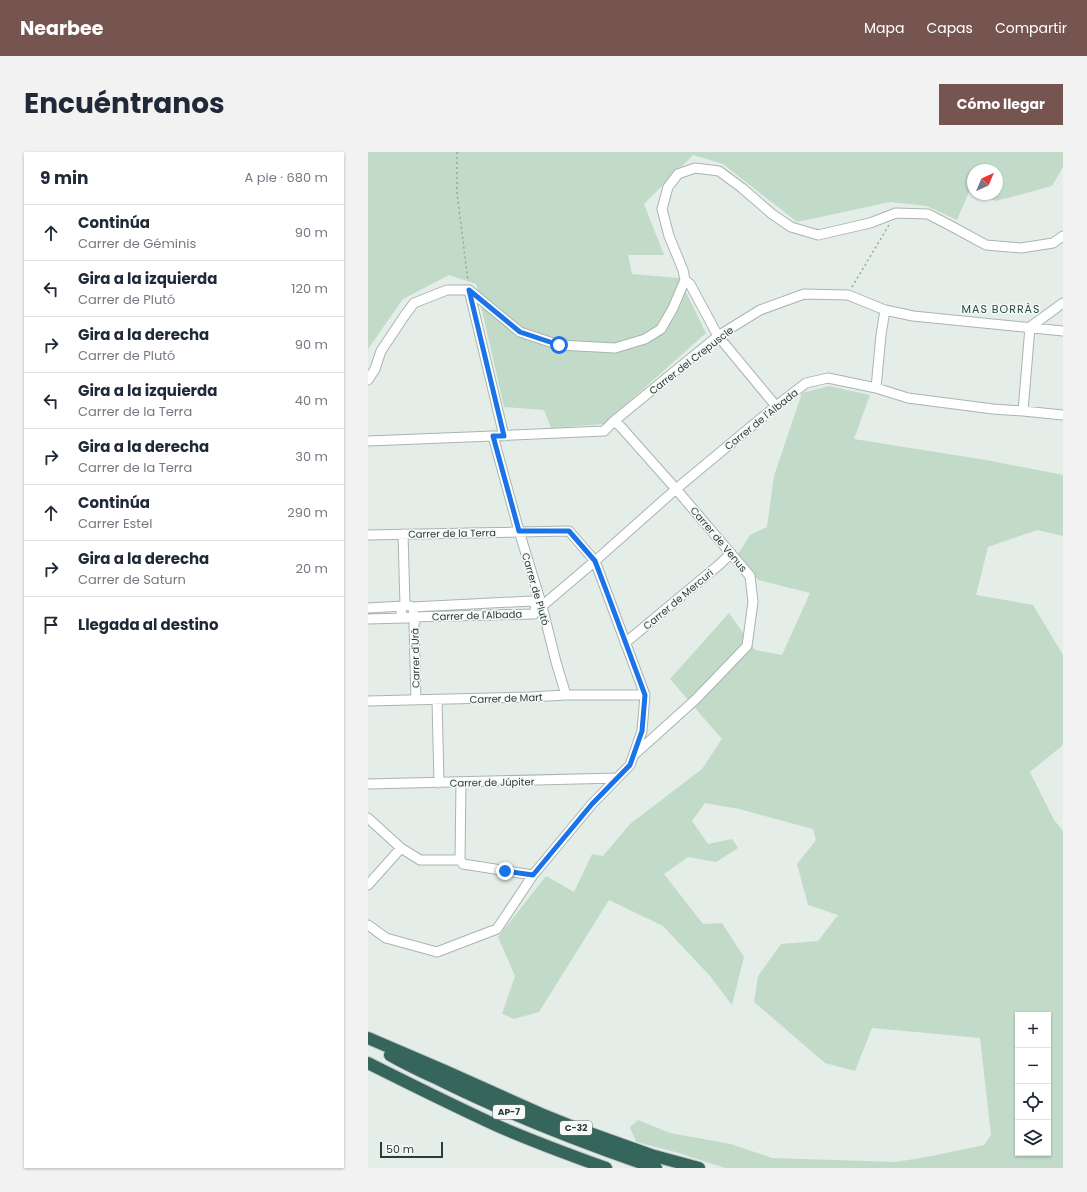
<!DOCTYPE html>
<html lang="es">
<head>
<meta charset="utf-8">
<style>
	body { margin:0; font-family:Poppins,sans-serif; background:#f2f2f3; color:#1f2937 }
	.controls { position:absolute; right:12px; bottom:12px; display:grid; overflow:hidden; border-radius:0px; box-shadow:0 1px 3px #0004 }
	.controls button { width:36px; height:36px; display:grid; place-items:center; padding:0; border:0; border-bottom:1px solid #e0e1e3; background:#fff; color:#1f2937; font:20px sans-serif }
	.compass { position:absolute; left:599px; top:12px; width:36px; height:36px; border-radius:50%; background:#fff; box-shadow:0 1px 3px #0004; rotate:44deg }
	.scale { position:absolute; left:12px; bottom:10px; width:63px; box-sizing:border-box; padding-left:4px; border:2px solid #273d37; border-top:0; font-size:11px; line-height:14px; white-space:nowrap; color:#273d37; -webkit-text-stroke:3px #f6f9f8; paint-order:stroke }
	.stop { position:absolute; width:12px; height:12px; margin:-9px; border:3px solid #1a73e8; border-radius:50%; background:#fff }
	.stop.end { background:#1a73e8; border-color:#fff; box-shadow:0 1px 4px #0008 }
	.list { margin:0; padding:0; list-style:none }
	h2 { display:flex; justify-content:space-between; align-items:center; height:52px; margin:0; padding:0 16px; font-size:17px }
	h2 small { font-size:13px; font-weight:400; color:#747a83 }
	.list li { display:grid; grid-template-columns:26px 1fr auto; gap:12px; align-items:center; box-sizing:border-box; height:56px; padding:0 16px; border-top:1px solid #e0e1e3 }
	.list b { display:block; font-size:15px; white-space:nowrap }
	.list p { margin:0; font-size:13px; white-space:nowrap; color:#747a83 }
	.list em { font-size:13px; font-style:normal; color:#747a83 }
	.icon { flex:none; width:22px; height:22px; fill:none; stroke:currentColor; stroke-width:2; stroke-linecap:round; stroke-linejoin:round }
	.map { position:relative; flex:none; width:695px; height:1016px; overflow:hidden; border-radius:0px }
	header { display:flex; align-items:center; gap:24px; box-sizing:border-box; height:56px; padding:0 20px; background:#765550; color:#fff }
	header strong { font-size:19px }
	nav { display:flex; gap:22px; margin-inline-start:auto; font-size:14px }
	.intro { display:flex; align-items:center; justify-content:space-between; box-sizing:border-box; height:96px; padding:0 24px }
	h1 { margin:0; font-size:28px }
	.button { padding:10px 18px; border-radius:0px; background:#765550; color:#fff; font-size:14px; font-weight:700 }
	main { display:flex; gap:24px; padding:0 24px }
	aside { flex:1; background:#fff; border-radius:0px; box-shadow:0 1px 3px #0004 }
	.map>svg:first-child { display:block }
	.green { fill:#c1dbc8; fill-rule:evenodd }
	.lines { fill:none; stroke-linecap:round; stroke-linejoin:round }
	.street-casing { stroke:#a8b5b0; stroke-width:11 }
	.highway-casing { stroke:#c3c9c7; stroke-width:14 }
	.path { stroke:#8aaca1; stroke-width:1.5; stroke-dasharray:2 3; stroke-linecap:butt }
	.street { stroke:#fff; stroke-width:9 }
	.highway { stroke:#36655b; stroke-width:12 }
	.route { stroke:#1a73e8; stroke-width:5 }
	.labels { text-anchor:middle; stroke-width:3; stroke-linejoin:round; paint-order:stroke }
	.shield { fill:#f6f9f8; stroke:#657571; stroke-width:1 }
	.shield-label { font-size:9px; font-weight:bold; fill:#273d37 }
	.street-label { font-size:10px; fill:#273d37; stroke:#f6f9f8 }
	.neighbourhood-label { font-size:11px; letter-spacing:1px; fill:#254c43; stroke:#f6f9f8 }
</style>
</head>
<body>
<header>
<strong>Nearbee</strong>
<nav><a>Mapa</a><a>Capas</a><a>Compartir</a></nav>
</header>
<div class="intro"><h1>Encuéntranos</h1><a class="button">Cómo llegar</a></div>
<main>
<aside>
<h2>9 min<small>A pie · 680 m</small></h2>
<ul class="list">
<li><svg class="icon" aria-label="ahead" viewBox="0 0 24 24"><path d="M12 20V5M6 11l6-6 6 6"/></svg><div><b>Continúa</b><p>Carrer de Géminis</p></div><em>90 m</em></li>
<li><svg class="icon" aria-label="left" viewBox="0 0 24 24"><path d="M17 20v-9H6M10 6l-5 5 5 5"/></svg><div><b>Gira a la izquierda</b><p>Carrer de Plutó</p></div><em>120 m</em></li>
<li><svg class="icon" aria-label="right" viewBox="0 0 24 24"><path d="M7 20v-9h11M14 6l5 5-5 5"/></svg><div><b>Gira a la derecha</b><p>Carrer de Plutó</p></div><em>90 m</em></li>
<li><svg class="icon" aria-label="left" viewBox="0 0 24 24"><path d="M17 20v-9H6M10 6l-5 5 5 5"/></svg><div><b>Gira a la izquierda</b><p>Carrer de la Terra</p></div><em>40 m</em></li>
<li><svg class="icon" aria-label="right" viewBox="0 0 24 24"><path d="M7 20v-9h11M14 6l5 5-5 5"/></svg><div><b>Gira a la derecha</b><p>Carrer de la Terra</p></div><em>30 m</em></li>
<li><svg class="icon" aria-label="ahead" viewBox="0 0 24 24"><path d="M12 20V5M6 11l6-6 6 6"/></svg><div><b>Continúa</b><p>Carrer Estel</p></div><em>290 m</em></li>
<li><svg class="icon" aria-label="right" viewBox="0 0 24 24"><path d="M7 20v-9h11M14 6l5 5-5 5"/></svg><div><b>Gira a la derecha</b><p>Carrer de Saturn</p></div><em>20 m</em></li>
<li><svg class="icon" aria-label="arrive" viewBox="0 0 24 24"><path d="M6 21V4h12l-3 4 3 4H6"/></svg><div><b>Llegada al destino</b></div></li>
</ul>
</aside>
<div class="map">
<svg width="695" height="1016" viewBox="0 0 695 1016">
	<rect width="100%" height="100%" fill="#e5ede9"/>
	<!-- green -->
	<path class="green" d="M0,0H695V15L684,34L628,49L609,42H629V18H605V41L601,40L589,68L559,54L522,50L429,70L355,12L325,3L276,52L296,103H260L264,122L311,126L338,181L236,272L183,276L176,258L136,255L108,132L81,123L35,147L0,197Z
		M461,234L502,243L486,287L618,308L695,323V384L669,378L620,395L608,443L665,453L695,503V593L662,620L686,668L695,679V1016H357L311,1001L268,990L262,975L270,968L302,981L363,992L404,1006L528,1010L564,1004L616,993L623,983L612,886L504,876L487,919L457,911L386,850L390,824L413,792L450,789L470,763L440,753L429,712L448,688L445,677L371,657L337,651L324,669L340,692L364,687L370,696L348,710L320,705L296,722L335,772L354,771L376,805L364,853L342,824L295,774L241,748L171,860L146,867L134,862L147,824L130,785L178,724L206,740L224,702L235,704L262,672L334,617L354,587L302,527L361,461L387,498L414,503L442,441L390,428L370,402L382,383L399,375L406,324L434,241ZM650,863H680V1001H650Z"/>
	<g class="lines">
		<!-- street casing -->
		<g class="street-casing">
			<path id="street" d="M317,128L322,132L350,184L408,254
				M101,138L136,284
				M0,228L7,217L13,199L37,163L46,151L79,138H101L152,180L191,193L247,196L277,187L293,177L305,156L317,128L315,118L301,84L294,57L300,35L310,22L327,16L351,19L374,36L404,62L423,75L450,83L502,71L528,61L560,62L585,75L618,93L653,96L685,91L695,84
				M508,236L513,183L517,158
				M655,259L662,175L695,151
				M246,269L253,275L308,337L382,424L385,450L379,494L327,548L267,602
				M125,284L151,379L174,454L188,510L198,543
				M0,289L125,284L236,279L246,269L350,184L392,158L436,142L480,143L517,158L545,164L695,179
				M35,382L37,453
				M0,383L201,379L227,409L277,543L274,579L262,613L224,652L165,723L129,777L69,800L18,786L0,773
				M168,454H174L227,409L308,337L408,254L438,231L460,226L508,236L540,246L625,257L655,259L695,263
				M45,455L164,449L168,454
				M0,456L35,454L39,453L45,455C46,459 46,461 44,465L39,466L34,464L33,460L35,454
				M44,465L166,462L168,454
				M48,465L46,472L48,548
				M0,467L37,466
				M257,491L352,412L363,401
				M69,548L71,631
				M0,549L162,545L198,543H277
				M0,632L249,626
				M0,666L33,696
				M92,708L93,630
				M0,733L33,696L52,708H92L95,712L165,723"/>
		</g>
		<!-- highway casing -->
		<g class="highway-casing">
			<path id="highway" d="M0,886L77,919L173,962L213,978L283,1003L331,1016
				M22,903C39,913 57,921 74,929C143,963 215,991 288,1016
				M0,911C44,933 88,955 132,975C167,990 202,1003 238,1016"/>
		</g>
		<!-- path -->
		<path class="path" d="M89,0V41L100,129
			M484,135L521,73"/>
		<!-- street -->
		<use href="#street" class="street"/>
		<!-- highway -->
		<use href="#highway" class="highway"/>
	</g>
	<g class="lines">
		<!-- route -->
		<path class="route" d="M137,719L165,723L224,652L262,613L274,579L277,543L238,438L227,409L201,379H151L125,284H136L101,138L152,180L191,193"/>
	</g>
	<g class="labels">
		<!-- shield labels -->
		<g class="shield">
			<rect x="125" y="953" width="32" height="14" rx="3"/>
			<rect x="192" y="969" width="32" height="14" rx="3"/>
		</g>
		<g class="shield-label">
			<text x="141" y="963">AP-7</text>
			<text x="208" y="979">C-32</text>
		</g>
		<!-- street labels -->
		<g class="street-label">
			<text transform="translate(323 208) rotate(-38)" y="4">Carrer del Crepuscle</text>
			<text transform="translate(393 267) rotate(-39)" y="4">Carrer de l'Albada</text>
			<text transform="translate(84 381) rotate(-1)" y="4">Carrer de la Terra</text>
			<text transform="translate(351 387) rotate(50)" y="4">Carrer de Venus</text>
			<text transform="translate(168 437) rotate(74)" y="4">Carrer de Plutó</text>
			<text transform="translate(310 447) rotate(-40)" y="4">Carrer de Mercuri</text>
			<text transform="translate(109 463) rotate(-2)" y="4">Carrer de l'Albada</text>
			<text transform="translate(47 506) rotate(-91)" y="4">Carrer d'Urà</text>
			<text transform="translate(138 546) rotate(-2)" y="4">Carrer de Mart</text>
			<text transform="translate(124 630) rotate(-1)" y="4">Carrer de Júpiter</text>
		</g>
		<!-- neighbourhood labels -->
		<g class="neighbourhood-label">
			<text x="633" y="161">MAS BORRÀS</text>
		</g>
	</g>
</svg>
<div class="controls">
<button>+</button>
<button>−</button>
<button><svg class="icon" aria-label="locate" viewBox="0 0 24 24"><circle cx="12" cy="12" r="6"/><path d="M12 2v4M12 18v4M2 12h4M18 12h4"/></svg></button>
<button><svg class="icon" aria-label="layers" viewBox="0 0 24 24"><path d="M12 4l9 5-9 5-9-5zM3 14l9 5 9-5"/></svg></button>
</div>
<svg class="compass" viewBox="-18 -18 36 36"><path d="M0-13l5 13h-10z" fill="#e53935"/><path d="M0 13l5-13h-10z" fill="#747a83"/></svg>
<div class="scale">50 m</div>
<div class="stop" style="left:191px;top:193px"></div>
<div class="stop end" style="left:137px;top:719px"></div>
</div>
</main>
</body>
</html>
